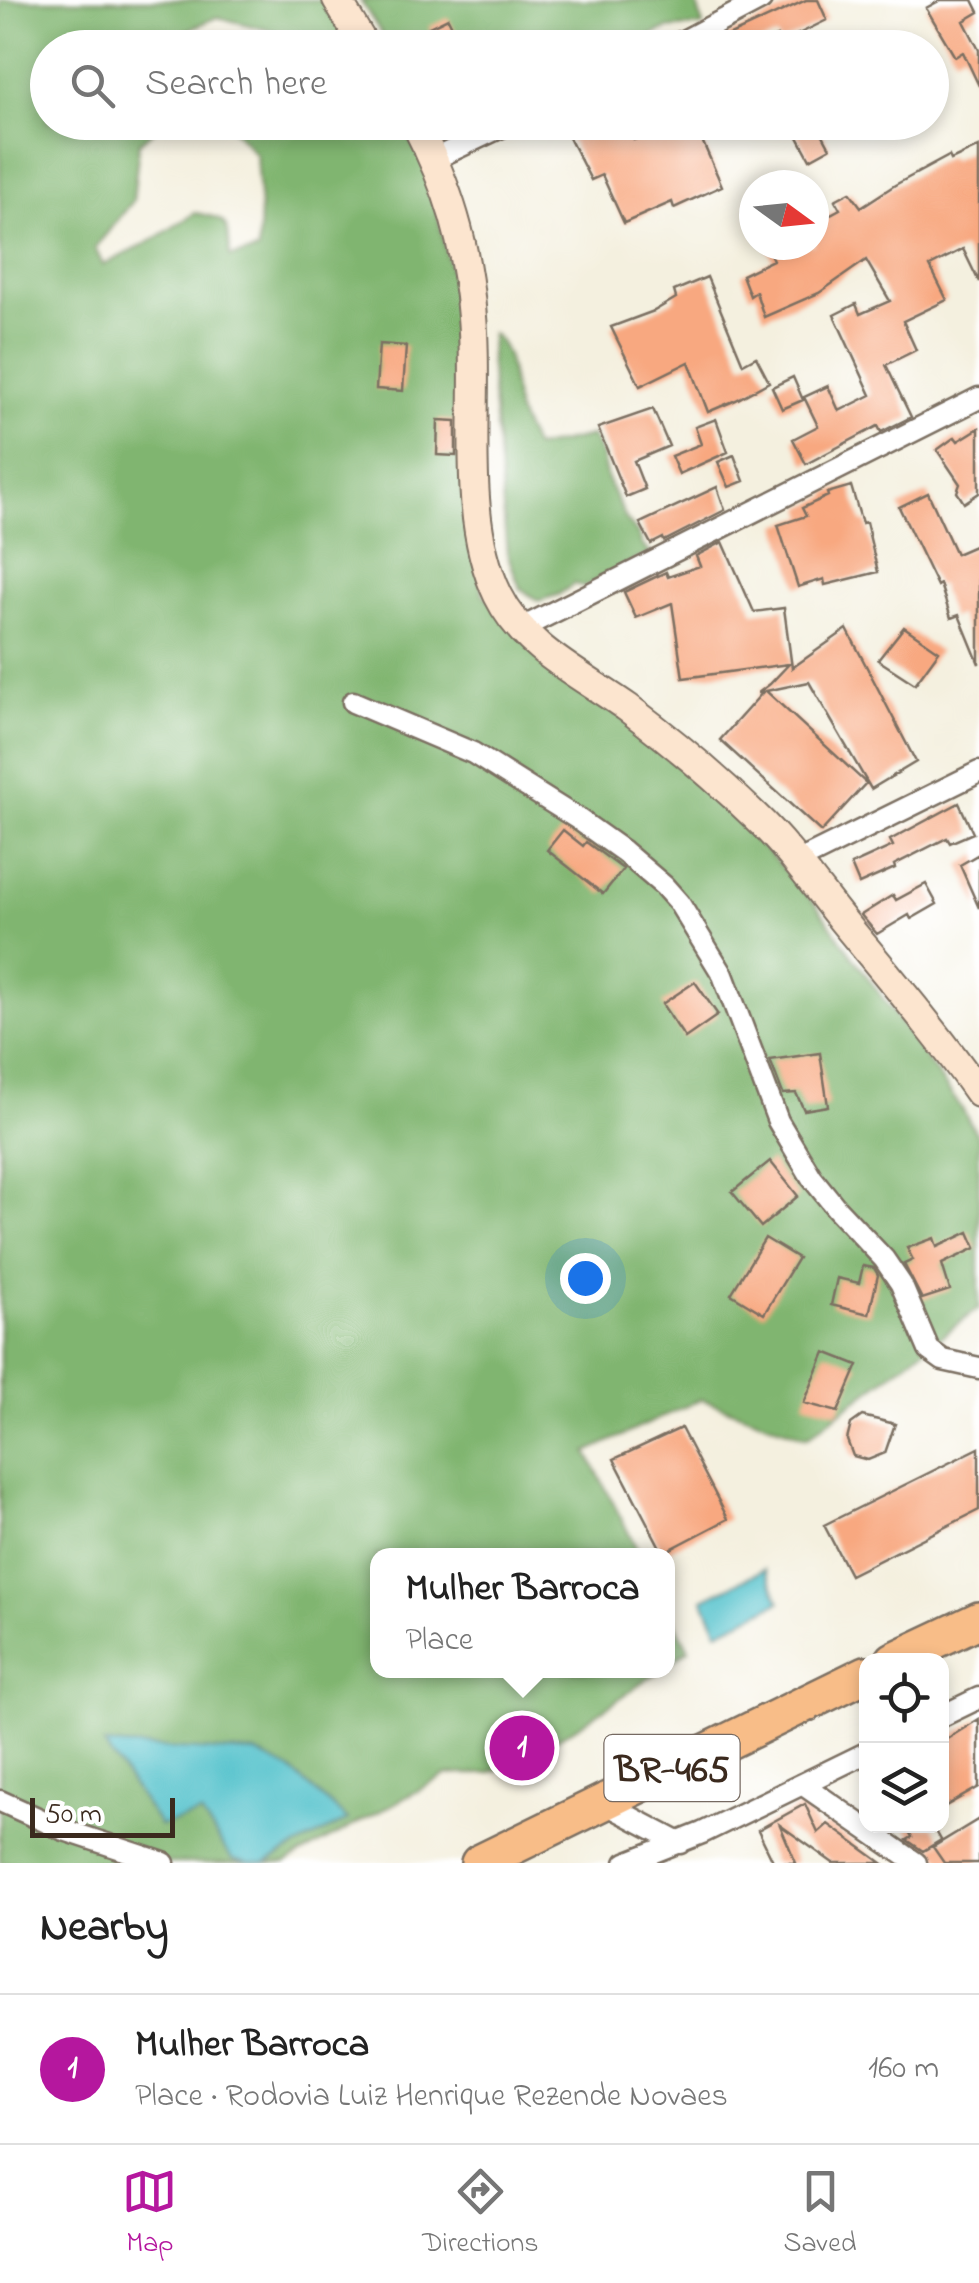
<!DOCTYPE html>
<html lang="en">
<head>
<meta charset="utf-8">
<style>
	body { margin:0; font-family:"Indie Flower",sans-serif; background:#f6f6f6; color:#222 }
	.controls { position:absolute; right:30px; bottom:30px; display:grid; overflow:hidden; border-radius:20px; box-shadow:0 5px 15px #0003 }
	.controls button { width:90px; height:90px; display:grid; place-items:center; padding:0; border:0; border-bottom:2px solid #e0e0e0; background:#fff; color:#222; font:50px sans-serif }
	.compass { position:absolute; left:739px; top:170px; width:90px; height:90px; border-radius:50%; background:#fff; box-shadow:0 5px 15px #0003; rotate:105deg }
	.scale { position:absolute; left:30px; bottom:25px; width:145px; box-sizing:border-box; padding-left:10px; border:5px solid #3b2a1e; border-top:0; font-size:28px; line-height:35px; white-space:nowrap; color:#3b2a1e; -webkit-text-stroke:8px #fff; paint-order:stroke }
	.you { position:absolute; left:585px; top:1278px; width:35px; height:35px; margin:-25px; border:8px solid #fff; border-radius:50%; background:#1a73e8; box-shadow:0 0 0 15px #1a73e833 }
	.badge { display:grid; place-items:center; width:65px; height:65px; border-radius:50%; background:#b5179e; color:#fff; font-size:32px; font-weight:700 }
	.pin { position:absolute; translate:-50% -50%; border:5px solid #fff; box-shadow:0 2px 10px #0006 }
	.popup { position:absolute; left:370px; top:1548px; width:305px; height:130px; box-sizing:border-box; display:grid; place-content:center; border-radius:20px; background:#fff; filter:drop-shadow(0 2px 8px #0005); font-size:32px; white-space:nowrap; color:#767676 }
	.popup b { font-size:38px; color:#222 }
	.popup::after { content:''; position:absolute; left:50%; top:100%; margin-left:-20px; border:20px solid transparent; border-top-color:#fff }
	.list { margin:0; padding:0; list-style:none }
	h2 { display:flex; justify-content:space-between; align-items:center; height:130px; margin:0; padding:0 40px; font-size:42px }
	h2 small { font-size:32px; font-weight:400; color:#767676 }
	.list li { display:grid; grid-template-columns:65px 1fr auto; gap:30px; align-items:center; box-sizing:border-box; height:150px; padding:0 40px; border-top:2px solid #e0e0e0 }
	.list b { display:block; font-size:38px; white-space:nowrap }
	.list p { margin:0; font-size:32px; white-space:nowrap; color:#767676 }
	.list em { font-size:32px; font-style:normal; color:#767676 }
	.icon { flex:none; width:55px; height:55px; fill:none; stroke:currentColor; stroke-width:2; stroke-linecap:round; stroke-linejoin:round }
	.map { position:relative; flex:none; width:979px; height:1863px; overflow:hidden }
	.search { position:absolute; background:#fff; box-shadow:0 5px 15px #0003; left:30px; right:30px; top:30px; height:110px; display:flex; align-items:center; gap:25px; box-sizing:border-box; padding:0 35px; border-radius:55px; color:#767676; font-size:38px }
	.sheet { height:280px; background:#fff }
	nav { display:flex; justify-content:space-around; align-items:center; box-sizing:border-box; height:140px; border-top:2px solid #e0e0e0; background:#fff; font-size:28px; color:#767676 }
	nav a { display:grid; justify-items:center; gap:5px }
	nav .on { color:#b5179e }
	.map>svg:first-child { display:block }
	.forest { fill:#80b570; stroke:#5e7047; stroke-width:2.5 }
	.water { fill:#55c2cc; stroke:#487675; stroke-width:2.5 }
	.building { fill:#f8a880 }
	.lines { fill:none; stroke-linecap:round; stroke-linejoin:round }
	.street-casing { stroke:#7c6f62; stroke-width:25 }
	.secondary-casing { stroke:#7c6f62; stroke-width:32 }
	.highway-casing { stroke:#7c6f62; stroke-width:40 }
	.street { stroke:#fff; stroke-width:20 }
	.secondary { stroke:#fce5cf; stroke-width:28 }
	.highway { stroke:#f8bd88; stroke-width:35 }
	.labels { text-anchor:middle; stroke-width:10; stroke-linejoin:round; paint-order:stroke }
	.shield { fill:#fff; stroke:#766a62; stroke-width:2.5 }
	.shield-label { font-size:38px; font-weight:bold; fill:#3b2a1e }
</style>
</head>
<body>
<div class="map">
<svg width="979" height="1863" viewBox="0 0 979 1863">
	<rect width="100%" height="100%" fill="#fff"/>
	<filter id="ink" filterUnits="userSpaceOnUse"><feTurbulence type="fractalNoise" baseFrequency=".01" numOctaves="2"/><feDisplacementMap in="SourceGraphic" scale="20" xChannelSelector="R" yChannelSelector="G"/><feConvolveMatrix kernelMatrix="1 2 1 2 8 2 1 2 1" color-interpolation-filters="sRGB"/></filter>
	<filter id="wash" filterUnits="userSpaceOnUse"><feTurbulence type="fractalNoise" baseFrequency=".0048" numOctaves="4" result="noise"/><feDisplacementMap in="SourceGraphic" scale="40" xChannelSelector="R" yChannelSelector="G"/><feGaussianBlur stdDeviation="2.25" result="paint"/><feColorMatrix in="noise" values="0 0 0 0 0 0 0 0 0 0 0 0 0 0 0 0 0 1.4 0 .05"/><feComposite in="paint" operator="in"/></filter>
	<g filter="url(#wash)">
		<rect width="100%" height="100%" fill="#f4f0df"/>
		<!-- forest -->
		<path class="forest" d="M0,0H324L354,47H335L217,17L164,41L165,47L48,48V122L162,123L139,143L133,201L95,248L103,265L153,240L195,213C230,219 228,223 230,257L258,251L260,210L256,155L228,123H400L423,159L435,201L457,303L461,441L483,594L607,704L698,776L817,906L962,1109L979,1138V1308L807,1437L701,1399L587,1452L640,1555L377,1556V1670L659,1671C606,1708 552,1747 491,1772C477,1777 460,1771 445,1776L285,1863H265L347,1820L290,1770L201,1813L232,1859L249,1863H0Z
			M360,0H696L703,26L667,29L624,47H390Z
			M491,333C514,349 510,385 517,410C521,423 528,436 535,448L592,436L602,457L607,479L626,519L638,534L642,545L650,553L584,587L574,584L558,595L538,601L520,588L507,553L490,364Z
			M667,1607L689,1649L667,1665Z"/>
		<!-- water -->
		<path class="water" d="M765,1569L780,1602L718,1631L703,1599Z
			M104,1745L256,1753L290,1770L348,1820L265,1863H249L232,1859L201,1814L160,1826Z"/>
		<g id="blocks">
			<!-- building -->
			<path class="building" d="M806,0H818L827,20L780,43L777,36L748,48H702Z
				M941,0H973L979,12L964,21L979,50V86L963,52L955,57L926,8Z
				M448,18L463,48H439L429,27Z
				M577,122H624L634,140L664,127L662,122H694L722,186L674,208L672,202L624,223L602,175L591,180L564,128Z
				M790,122H816L830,148L810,159Z
				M979,147V282L963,249L930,266L947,300L903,321L916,350L886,365L911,417L881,432L878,426L806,464L793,439L818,426L804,397L828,386L839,411L871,395L834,315L856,304L860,314L890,301L866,260L819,293L764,317L756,292L750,296L742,275L773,260L766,245H814V223L840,209L835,200L850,192L861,207L895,185L949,156L951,160Z
				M707,277L743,364L756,357L769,382L736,400L708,412L689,362L640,386L611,327L654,311L676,298L674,291Z
				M379,344L406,346L403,391L376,389Z
				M793,377L803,400L782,409L772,387Z
				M653,409L669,446L634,461L645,489L626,497L598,428Z
				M716,419L728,452L679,474L671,456L701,444L695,427Z
				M438,420L456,421V456L437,455Z
				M979,428V493L964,503L957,492L960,484L937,450L955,437L958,441Z
				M734,455L744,481L729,487L718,462Z
				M851,486L862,523L866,522L878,572L825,585L824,579L798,587L778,525L806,516L802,508L828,496L827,493Z
				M717,487L725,510L664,541L663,538L651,544L640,523Z
				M928,493L956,554L979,544V664L959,615L951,618L940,584L937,586L899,507Z
				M723,542L754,612L784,608L792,668L847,629L916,762L871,789L809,682L766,691L866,783L821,832L720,740L763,692L758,693L770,684L789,664L683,678L672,603L636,618L624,592L666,572L668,577L700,566L696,556Z
				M904,627L939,651L915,684L878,660Z
				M959,803L973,833L950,843L947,838L894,865L895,868L859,884L851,865L893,846L890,840Z
				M563,830L583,846L586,842L623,869L603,894L547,850Z
				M979,854V908L960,865Z
				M926,884L937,904L911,919L909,915L877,934L861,915L893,895L896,900Z
				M695,982L718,1015L685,1038L662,1004Z
				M820,1053L828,1106L804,1110L796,1093L783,1094L770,1060Z
				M770,1161L798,1196L761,1227L732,1192Z
				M969,1232L976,1248L942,1264L950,1290L922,1299L904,1264L913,1260L907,1248L934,1238L937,1247Z
				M765,1238L798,1258L764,1314L731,1294Z
				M863,1266L874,1268L878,1275L869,1314L831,1305L837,1278L859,1283Z
				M825,1352L858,1365L838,1412L804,1403Z
				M862,1416L895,1424L885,1453L868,1460L853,1456L847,1440L851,1424Z
				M681,1428L728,1519L663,1553L614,1459Z
				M979,1448V1510L850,1575L824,1525Z
				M979,1719V1787L942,1808V1742Z
				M805,1804L818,1833L828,1824L882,1863H833L780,1825L796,1863H774L758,1830Z
				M979,1819V1863H944L933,1847Z
				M906,1826H933L941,1840L923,1851L907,1840L912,1837Z"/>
		</g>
	</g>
	<g filter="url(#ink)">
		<use href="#blocks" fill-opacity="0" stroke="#7c6f62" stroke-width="2.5"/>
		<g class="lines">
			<!-- street casing -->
			<g class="street-casing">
				<path id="street" d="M670,48L761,0
					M434,159L512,122
					M520,629L979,398
					M353,702L473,753L578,819L623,851L664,886L679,903L723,975L778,1121L812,1178L837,1209L884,1259L901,1284L929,1350L943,1360L979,1368
					M797,862L979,772
					M942,1716L979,1698
					M802,1784L916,1863
					M0,1801L64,1830L164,1863
					M602,1802L680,1843
					M626,1863L702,1833L866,1753"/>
			</g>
			<!-- secondary casing -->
			<g class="secondary-casing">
				<path id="secondary" d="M337,0L366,48
					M415,122C449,188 466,243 472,317C480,403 459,515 498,595C524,649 582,675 628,708C672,741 715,777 755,816C788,847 814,885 843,921C889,977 937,1033 979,1093"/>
			</g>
			<!-- highway casing -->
			<g class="highway-casing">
				<path id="highway" d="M894,1660L979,1620
					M479,1863L866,1674"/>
			</g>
			<!-- street -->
			<use href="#street" class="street"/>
			<!-- secondary -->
			<use href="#secondary" class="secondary"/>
			<!-- highway -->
			<use href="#highway" class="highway"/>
		</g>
	</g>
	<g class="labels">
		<!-- shield labels -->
		<rect class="shield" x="604.5" y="1735" width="135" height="66" rx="8"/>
		<g class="shield-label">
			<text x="672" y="1781">BR-465</text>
		</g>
	</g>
</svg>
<div class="controls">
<button><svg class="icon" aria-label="locate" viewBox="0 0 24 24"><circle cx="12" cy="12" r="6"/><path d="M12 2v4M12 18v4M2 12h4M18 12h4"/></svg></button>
<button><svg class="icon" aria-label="layers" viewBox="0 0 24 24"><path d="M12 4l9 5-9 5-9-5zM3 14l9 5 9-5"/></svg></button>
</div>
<svg class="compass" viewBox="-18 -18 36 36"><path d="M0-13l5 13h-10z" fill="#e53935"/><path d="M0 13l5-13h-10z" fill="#767676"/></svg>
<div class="scale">50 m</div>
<div class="you"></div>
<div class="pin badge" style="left:522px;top:1748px">1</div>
<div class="popup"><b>Mulher Barroca</b>Place</div>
<div class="search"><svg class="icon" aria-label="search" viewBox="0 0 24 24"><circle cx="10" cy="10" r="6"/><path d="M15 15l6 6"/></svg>Search here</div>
</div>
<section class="sheet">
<h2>Nearby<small></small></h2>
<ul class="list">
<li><span class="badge">1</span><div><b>Mulher Barroca</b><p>Place · Rodovia Luiz Henrique Rezende Novaes</p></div><em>160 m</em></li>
</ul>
</section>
<nav>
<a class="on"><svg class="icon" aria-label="map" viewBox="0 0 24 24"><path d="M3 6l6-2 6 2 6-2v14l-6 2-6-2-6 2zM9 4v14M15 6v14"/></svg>Map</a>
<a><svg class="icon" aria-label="directions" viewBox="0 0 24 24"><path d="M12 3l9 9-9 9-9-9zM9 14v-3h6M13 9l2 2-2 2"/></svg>Directions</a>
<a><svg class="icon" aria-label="saved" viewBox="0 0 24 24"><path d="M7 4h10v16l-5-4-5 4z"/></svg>Saved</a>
</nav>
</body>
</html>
